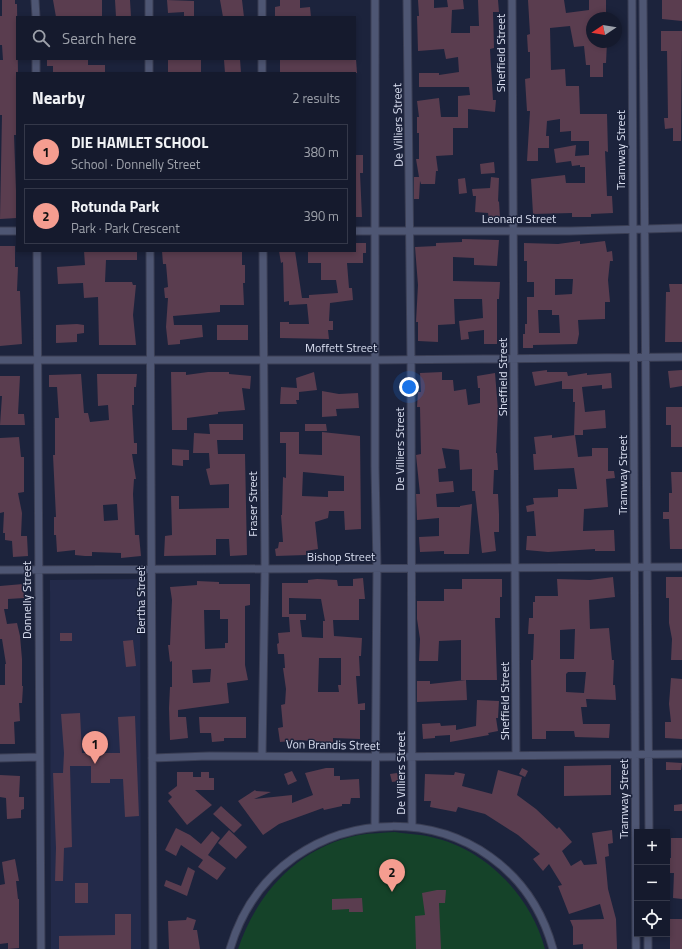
<!DOCTYPE html>
<html lang="en">
<head>
<meta charset="utf-8">
<style>
	body { margin:0; font-family:"Titillium Web",sans-serif; background:#222739; color:#f1f3f6 }
	.controls { position:absolute; right:12px; bottom:12px; display:grid; overflow:hidden; border-radius:0px; box-shadow:0 2px 6px #0003 }
	.controls button { width:36px; height:36px; display:grid; place-items:center; padding:0; border:0; border-bottom:1px solid #343849; background:#151a2d; color:#f1f3f6; font:20px sans-serif }
	.compass { position:absolute; left:586px; top:12px; width:36px; height:36px; border-radius:50%; background:#151a2d; box-shadow:0 2px 6px #0003; rotate:258deg }
	.you { position:absolute; left:409px; top:387px; width:14px; height:14px; margin:-10px; border:3px solid #fff; border-radius:50%; background:#1a73e8; box-shadow:0 0 0 6px #1a73e833 }
	.badge { display:grid; place-items:center; width:26px; height:26px; border-radius:50%; background:#f59d90; color:#111; font-size:13px; font-weight:700 }
	.pin { position:absolute; translate:-50% -33px; filter:drop-shadow(0 1px 2px #0008) }
	.pin::after { content:''; position:absolute; top:21px; width:14px; height:12px; background:inherit; clip-path:polygon(0 0,100% 0,50% 100%) }
	.list { margin:0; padding:0; list-style:none }
	h2 { display:flex; justify-content:space-between; align-items:center; height:52px; margin:0; padding:0 16px; font-size:17px }
	h2 small { font-size:13px; font-weight:400; color:#9da1aa }
	.list li { display:grid; grid-template-columns:26px 1fr auto; gap:12px; align-items:center; box-sizing:border-box; height:56px; margin:0 8px 8px; padding:0 8px; border:1px solid #343849; border-radius:0px }
	.list b { display:block; font-size:15px; white-space:nowrap }
	.list p { margin:0; font-size:13px; white-space:nowrap; color:#9da1aa }
	.list em { font-size:13px; font-style:normal; color:#9da1aa }
	.icon { flex:none; width:22px; height:22px; fill:none; stroke:currentColor; stroke-width:2; stroke-linecap:round; stroke-linejoin:round }
	.map { position:relative; flex:none; width:682px; height:949px; overflow:hidden }
	.search { position:absolute; background:#151a2d; box-shadow:0 2px 6px #0003; left:16px; top:16px; width:340px; height:44px; display:flex; align-items:center; gap:10px; box-sizing:border-box; padding:0 14px; border-radius:0px; color:#9da1aa; font-size:15px }
	.panel { position:absolute; background:#151a2d; box-shadow:0 2px 6px #0003; left:16px; top:72px; width:340px; height:180px; border-radius:0px }
	.map>svg:first-child { display:block }
	.built { fill:#232a4a }
	.green { fill:#154329 }
	.building { fill:#5a3d4f; fill-rule:evenodd }
	.lines { fill:none; stroke-linecap:round; stroke-linejoin:round }
	.street-casing { stroke:#3a3e54; stroke-width:9 }
	.street { stroke:#4e5673; stroke-width:7 }
	.labels { text-anchor:middle; stroke-width:3; stroke-linejoin:round; paint-order:stroke }
	.street-label { font-size:12px; fill:#dadff1; stroke:#1c233c }
</style>
</head>
<body>
<div class="map">
<svg width="682" height="949" viewBox="0 0 682 949">
	<rect width="100%" height="100%" fill="#1c233c"/>
	<!-- built -->
	<path class="built" d="M140,579L141,949H51L50,580Z"/>
	<!-- green -->
	<path class="green" d="M395,832C407,834 420,834 431,837C486,849 531,896 545,949H238C257,893 298,847 359,835C371,833 383,833 395,832Z"/>
	<!-- building -->
	<path class="building" d="M2,0H15V4H17L18,73L16,94V135H14L17,218L0,219L2,115H0V60H3L2,45H0V16H2Z
		M53,0H102V17H56Z
		M115,0H130L131,17H116Z
		M167,0L194,1V17H184V12L168,13Z
		M220,0H242L244,17H223Z
		M280,0H300V8L310,7L311,17H275V7L280,6Z
		M418,0H434V8L448,7L447,0H463L464,9L452,10L451,33H470V26H479L478,0H498L499,12H493L494,48L490,49L493,100H496L495,112L468,109V128H453V155L436,156L438,171H436L435,184H421L420,181L419,199H414V177H419L416,159H419V133H417V117H419L417,101L439,98L441,117H458V96L470,95L469,87H419V73H439V75L459,72L458,57L446,59L444,49L418,51L417,16H419Z
		M528,0H564L566,13L589,10V0H606V18H592V42H607L606,63H603V77H590V65H586L584,46L574,47L570,26L550,28L551,70L565,69L566,86H579L580,114H607L608,152L605,151L607,196H612L613,213L591,214V217H572V213L533,214L531,179L565,175L566,183H585V167H580V165L572,166L571,161L556,163L554,149L576,145L575,156L589,155V141H571V131L560,132V119L547,121L546,136H549V148H538V161H527L530,111H527L525,79L530,78V52H528L527,35L530,34Z
		M662,0H682V21L662,19Z
		M661,31H682L681,141H673V128L665,129L664,118H668L667,51H661Z
		M47,59H88V65H105V73H53V66H47Z
		M168,59H201V73H168Z
		M240,59L241,73H225L224,60Z
		M280,59H356L357,73H280Z
		M355,155H363V173H360L362,217H355Z
		M494,162L495,173L481,174L480,164Z
		M491,177L499,178L498,202L499,201L500,218L489,219L488,213L475,212L476,196H473L472,189L490,188Z
		M465,178L467,193L459,194L458,179Z
		M462,239L499,240L497,266L474,265V258L453,257V281L500,282L499,299H497V344H484V330L468,332L469,339L461,340L459,321L483,318L482,299H454L455,324L438,325V342L418,341V322H416L418,285L415,247L436,246V243L462,242Z
		M580,241V244L605,241L607,252L612,251L613,261H610L608,280L610,302H605V319L578,320L579,334L577,344L533,345V348H523V334H525V324H527V297H534V282H527V261H524V243L558,244ZM555,279H573L572,294L555,295ZM538,310H552V315H559L560,333H539Z
		M355,243H366V253H363V263H347L349,288H352L353,300L330,303L329,321H333V330H328L329,339L280,338V322H289V324H309L307,304L289,305V301L284,302L283,262L281,263L279,251H295L302,298H309V295L338,293L336,280H321V263H308V251H355Z
		M0,246H15V267H18L17,291H20L22,344L0,346Z
		M84,251H137V260H106L105,282H132L133,285H136L133,315L136,345H99L98,297L84,298L83,283L58,284L57,267L85,265Z
		M162,251H242V265H245V283H243L244,305H220V312L173,316L174,325H202L203,337L180,340V344L168,345L166,327L168,298H165L164,288L168,287L166,264H163Z
		M669,284H682V342H665L666,292H670Z
		M77,324L84,325V333L77,334V342L56,343V325Z
		M217,325H248V340H217Z
		M547,370V372H567L568,376L587,373V375L611,373L612,388L602,389V385L582,387L585,412L605,410L606,428L583,430V435H574L575,402H573V389H562V381L535,386L532,372Z
		M682,370V386L670,388L668,371Z
		M171,372H186V375L208,372H229V374L251,376L250,389L242,388L245,410L218,412V414L187,418V430H172Z
		M314,372L317,390L299,392V400H296L297,404H280L281,387L297,388L296,378Z
		M442,372V380H453L454,391L466,389L468,405L480,403V388H478L477,376L495,373L498,410L496,453H497L498,470H494L493,494H498L499,514V532H494L496,551L482,553L475,491H472V469L460,470L459,450L442,448L446,468L438,469L439,482L453,481L454,492L436,494L437,507H460V506L472,504L469,554H444V551L420,552L419,537L439,536V518L417,520L416,494H420L416,455L421,454L420,407H417L418,392H421L420,373Z
		M81,374L84,413H88L90,422L109,420L108,405L98,406L97,374H137L136,387H134V405H132L134,443H137V454H132L136,479H134L133,494L135,535H139L141,556L121,558V553L92,552V556H85L75,555V550L57,552L56,535H54V517H56L53,455H55V418H59L57,387H49V375ZM117,504L118,520L104,521L103,505Z
		M0,376H20L18,414H24L25,425H0L2,396H0Z
		M322,391L339,394L358,393L359,408L336,409L337,416L322,417Z
		M666,407H682V447H671V425H666Z
		M209,424H243V440H217L218,454H245L247,555L230,556L229,539H216V555L164,556L165,536L172,535L171,496H179V509L229,508V484L210,485L206,469L210,468L209,453H193L194,433L210,434Z
		M305,424H326L327,431H305Z
		M280,432H299V454L322,455V432L360,436L361,529L345,530L344,511H329L328,518L315,522L318,549L306,551V555L276,556L275,549L278,548L279,542H283L281,515H282L283,477L286,478V443H280ZM303,472L344,476V491H328V497L302,496Z
		M552,435V438L575,435L578,457L592,456V448H608V471H614L615,478L606,479L608,507L584,509L583,531L614,530L615,551H595V549L548,552L526,550L527,536H536L534,511L527,512L526,506L534,504L533,498L558,497V489H577L574,468L534,470L533,454H536L534,437Z
		M19,437L21,457H24V492L18,493L22,513L21,536H27L28,556L13,557L12,541L5,540V533H3L4,512L0,513V438Z
		M172,449L189,450V460H183V466L172,465Z
		M671,472H682V549H670L669,519H663V512H669V493H672Z
		M613,577L615,597L589,600L590,629L609,628L612,660H614L613,685H615L616,700L586,699L587,707H581L583,724H610L609,738L575,737L574,731H546V739H532L531,660H533L534,634H528L529,618H533V602H535V596H558L557,579L590,580ZM575,629L574,659H560V630ZM568,672H586L584,693L566,692V674Z
		M666,577H682V660H671L672,639L669,623V598H666Z
		M363,578L365,599H359V620H333L334,636L362,638L361,656H359L360,676H356L358,704L365,703V710H360V739L333,738V743L300,740L280,742L278,728L283,727L281,705L285,704L286,689L283,668H285L284,654H278L277,644L279,643L278,633L290,632L289,617H282V583H308V580L317,579L337,580L338,586H353V579ZM289,598L321,599L325,621H323V638L302,637L300,620H306V614H289ZM319,658H341V685H338L339,692H318Z
		M462,579H502V597H500V618H495L497,680H461V640L439,641L438,661H419L420,639L417,619V601H444V589H462Z
		M197,581L219,582V584H250V605L245,606V665L248,680L227,683L229,703L178,710V717H186L188,738L170,740L169,708L170,687H172V661L170,662L168,645H170L172,600L170,587L197,585ZM204,610H220V619H228V643H225V648L205,649ZM211,669L210,682L193,683L192,670Z
		M23,584L24,598L8,599V609H4L7,624L17,623L20,636L22,659V686H23L22,703H19L20,721L14,722L15,744H0V685H5V664H6L2,639H0V586Z
		M60,633H72V641H60Z
		M133,640L136,666L126,667L123,641Z
		M671,678L682,679V739L665,738V722H671L669,704Z
		M466,680L467,700L417,702V681H430V684Z
		M477,700L499,701L498,718H496L498,731L488,733L489,735L450,742V735L435,736V738L423,739L422,724L440,723L441,726L456,725V730L476,726Z
		M80,713L82,753H120L118,717L135,716L139,816L125,817L123,779H110V783H91V766H70L72,847L64,848L63,881H55L56,848L53,773H63L64,753L61,714Z
		M199,717H246V738H224V741L212,742L211,733H200Z
		M666,762L682,763L681,770H666Z
		M611,765V795L564,796V766Z
		M326,768H334V776H340V780L359,779L360,798H351L350,804H342V806L324,810L323,808L279,824L263,835L238,801L255,790L256,791L271,792L254,799L292,795V803L313,795L305,773Z
		M522,768L528,771L525,777L519,774Z
		M498,770L522,777L517,795L536,809L557,829L559,827L572,842L562,851L571,866L581,860L584,865L597,864L592,833L612,830L613,843L608,844L609,856L605,857L608,889L616,919L617,949H583V944L573,945V927L570,920L604,919L600,904L569,914L558,886L562,885L549,864L543,871L533,859L540,854L518,835L485,814L458,807L456,812L430,807L431,801H424L425,774L454,775L455,772L465,774L462,786L492,794Z
		M292,771L297,781L288,785L284,774Z
		M177,772H193V777H201V772H209V778H214V790H195L212,805L187,825L168,801L172,797L168,793L177,786Z
		M397,773L399,781L392,782L390,774Z
		M0,775L20,776L19,797H24V809L21,810V818L7,819L6,798L0,797Z
		M682,804V811H674V805Z
		M221,806L242,825L234,833L213,814Z
		M176,828L190,835L201,844L212,831L220,838L208,855L226,868L217,880L198,867L203,860L181,845L176,856L165,850Z
		M229,830L247,847L236,859L218,843Z
		M671,838H682V899L673,898L674,873H668L669,858H671Z
		M15,859L19,881H16L18,899H19V948L8,949V943L0,944V885L5,884L2,862Z
		M188,867L195,871L187,896L164,886L166,880L181,886Z
		M75,883H88V903H75Z
		M437,890H446L445,903H439L441,949H416L415,916L425,915L422,893Z
		M362,898L363,912H349V909L332,910V899Z
		M115,914H131V949H59V936L115,935Z
		M187,917L196,920L193,930H197L200,949H169L168,921L186,920Z
		M670,919H682V949H670Z"/>
	<g class="lines">
		<!-- street casing -->
		<g class="street-casing">
			<path id="street" d="M35,0L36,17
				M149,0V17
				M262,0V17
				M407,0L411,359L412,827
				M512,0L516,755
				M632,0L636,949
				M643,0L649,832
				M36,59V73
				M149,59V73
				M262,59V73
				M0,231H17
				M355,231H570L682,228
				M37,251L41,949
				M150,251L153,949
				M0,360H376L682,357
				M0,570L682,567
				M262,756L265,568L263,251
				M0,758L39,757
				M152,758L209,756L376,757L682,754
				M375,826L377,568L375,467V0
				M648,934V949
				M230,949C278,786 508,785 553,949"/>
		</g>
		<!-- street -->
		<use href="#street" class="street"/>
	</g>
	<g class="labels">
		<!-- street labels -->
		<g class="street-label">
			<text transform="translate(501 53) rotate(-90)" y="4">Sheffield Street</text>
			<text transform="translate(398 125) rotate(-91)" y="4">De Villiers Street</text>
			<text transform="translate(621 150) rotate(-90)" y="4">Tramway Street</text>
			<text x="519" y="223">Leonard Street</text>
			<text x="341" y="352">Moffett Street</text>
			<text transform="translate(503 377) rotate(-90)" y="4">Sheffield Street</text>
			<text transform="translate(400 449) rotate(-90)" y="4">De Villiers Street</text>
			<text transform="translate(623 475) rotate(-90)" y="4">Tramway Street</text>
			<text transform="translate(253 504) rotate(-90)" y="4">Fraser Street</text>
			<text x="341" y="561">Bishop Street</text>
			<text transform="translate(27 600) rotate(-90)" y="4">Donnelly Street</text>
			<text transform="translate(141 600) rotate(-90)" y="4">Bertha Street</text>
			<text transform="translate(505 701) rotate(-90)" y="4">Sheffield Street</text>
			<text transform="translate(333 745) rotate(1)" y="4">Von Brandis Street</text>
			<text transform="translate(401 773) rotate(-90)" y="4">De Villiers Street</text>
			<text transform="translate(624 799) rotate(-90)" y="4">Tramway Street</text>
		</g>
	</g>
</svg>
<div class="controls">
<button>+</button>
<button>−</button>
<button><svg class="icon" aria-label="locate" viewBox="0 0 24 24"><circle cx="12" cy="12" r="6"/><path d="M12 2v4M12 18v4M2 12h4M18 12h4"/></svg></button>
</div>
<svg class="compass" viewBox="-18 -18 36 36"><path d="M0-13l5 13h-10z" fill="#e53935"/><path d="M0 13l5-13h-10z" fill="#9da1aa"/></svg>
<div class="you"></div>
<div class="pin badge" style="left:95px;top:764px">1</div>
<div class="pin badge" style="left:392px;top:892px">2</div>
<div class="search"><svg class="icon" aria-label="search" viewBox="0 0 24 24"><circle cx="10" cy="10" r="6"/><path d="M15 15l6 6"/></svg>Search here</div>
<section class="panel">
<h2>Nearby<small>2 results</small></h2>
<ul class="list">
<li><span class="badge">1</span><div><b>DIE HAMLET SCHOOL</b><p>School · Donnelly Street</p></div><em>380 m</em></li>
<li><span class="badge">2</span><div><b>Rotunda Park</b><p>Park · Park Crescent</p></div><em>390 m</em></li>
</ul>
</section>
</div>
</body>
</html>
